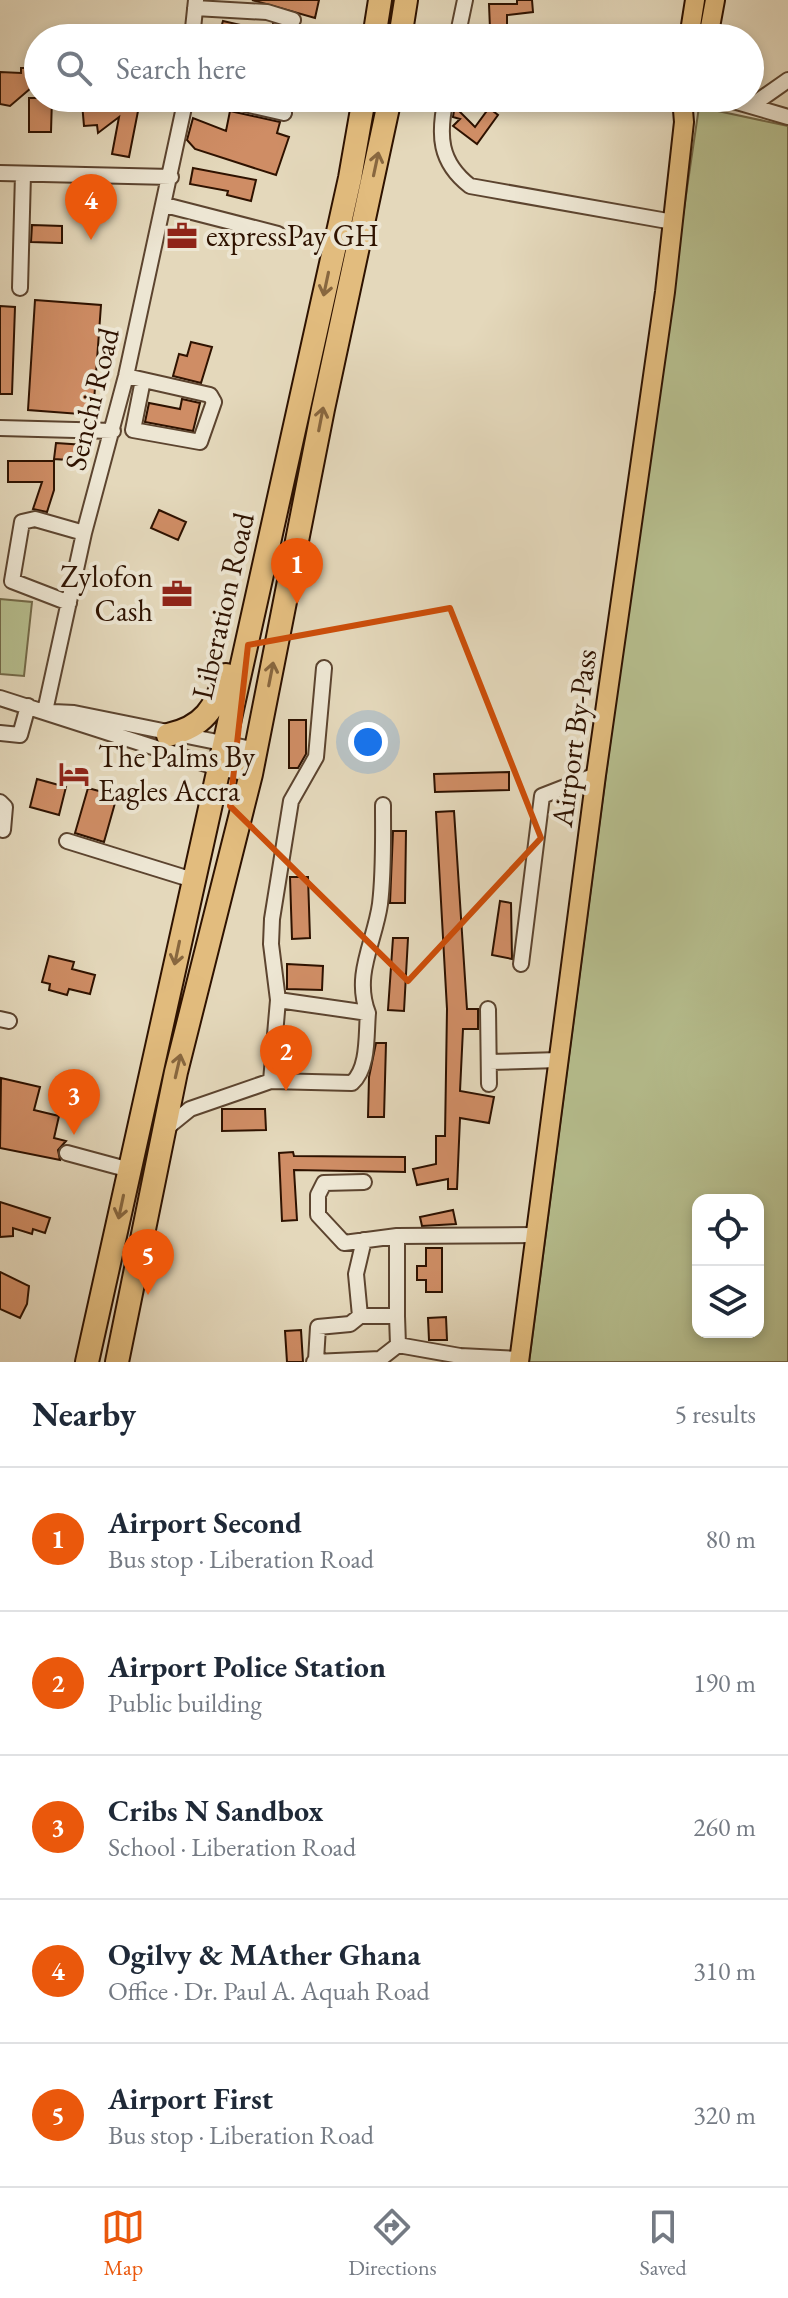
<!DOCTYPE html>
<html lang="en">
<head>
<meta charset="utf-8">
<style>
	body { margin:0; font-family:"EB Garamond",serif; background:#f6f6f7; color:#1f2937 }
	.controls { position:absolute; right:24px; bottom:24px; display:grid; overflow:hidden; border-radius:16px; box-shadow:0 4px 12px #0003 }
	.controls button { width:72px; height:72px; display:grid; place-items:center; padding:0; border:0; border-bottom:2px solid #e0e1e3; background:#fff; color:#1f2937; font:40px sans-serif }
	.you { position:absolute; left:368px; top:742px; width:28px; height:28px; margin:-20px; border:6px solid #fff; border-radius:50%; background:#1a73e8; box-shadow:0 0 0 12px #1a73e833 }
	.badge { display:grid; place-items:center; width:52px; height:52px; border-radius:50%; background:#ea580c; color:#fff; font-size:26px; font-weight:700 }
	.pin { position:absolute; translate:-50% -66px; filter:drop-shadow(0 2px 4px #0008) }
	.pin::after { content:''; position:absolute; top:42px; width:28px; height:24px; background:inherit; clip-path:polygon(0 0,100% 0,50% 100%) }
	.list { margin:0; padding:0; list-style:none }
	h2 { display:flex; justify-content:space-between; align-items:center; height:104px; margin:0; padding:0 32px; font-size:34px }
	h2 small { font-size:26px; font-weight:400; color:#747a83 }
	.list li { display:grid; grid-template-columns:52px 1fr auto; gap:24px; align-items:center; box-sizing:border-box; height:144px; padding:0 32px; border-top:2px solid #e0e1e3 }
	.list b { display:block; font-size:30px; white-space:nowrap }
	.list p { margin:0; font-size:26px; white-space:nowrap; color:#747a83 }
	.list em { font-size:26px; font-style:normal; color:#747a83 }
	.icon { flex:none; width:44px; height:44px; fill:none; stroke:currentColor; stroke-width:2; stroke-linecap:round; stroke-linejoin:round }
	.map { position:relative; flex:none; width:788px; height:1362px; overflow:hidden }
	.search { position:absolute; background:#fff; box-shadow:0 4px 12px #0003; left:24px; right:24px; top:24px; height:88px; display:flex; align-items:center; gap:20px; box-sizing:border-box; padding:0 28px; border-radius:44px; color:#747a83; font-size:30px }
	.sheet { height:824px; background:#fff }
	nav { display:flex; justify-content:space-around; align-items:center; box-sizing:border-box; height:112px; border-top:2px solid #e0e1e3; background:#fff; font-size:22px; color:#747a83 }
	nav a { display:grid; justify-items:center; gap:4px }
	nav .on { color:#ea580c }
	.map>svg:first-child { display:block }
	.green { fill:#b6be8e; stroke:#726847; stroke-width:2; fill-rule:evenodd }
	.building { fill:#cf8d65; stroke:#2e1200; stroke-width:2 }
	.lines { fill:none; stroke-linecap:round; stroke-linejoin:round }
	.minor-casing { stroke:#5c442f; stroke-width:18 }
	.major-casing { stroke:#2e1200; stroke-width:22 }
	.highway-casing { stroke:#2e1200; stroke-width:26 }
	.minor { stroke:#ede6d3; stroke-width:14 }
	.major { stroke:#e2bc7e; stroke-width:18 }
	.highway { stroke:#e2bc7e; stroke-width:22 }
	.oneway { stroke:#88673f }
	.marked { fill:none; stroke:#cc4e0a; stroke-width:6; stroke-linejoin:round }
	.labels { text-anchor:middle; stroke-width:8; stroke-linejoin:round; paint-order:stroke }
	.poi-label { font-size:30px; fill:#2e1200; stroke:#ede6d3; text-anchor:start }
	.street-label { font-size:30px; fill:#2e1200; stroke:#ede6d3 }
</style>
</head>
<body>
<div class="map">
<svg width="788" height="1362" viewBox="0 0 788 1362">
	<rect width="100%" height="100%" fill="#e4d8bb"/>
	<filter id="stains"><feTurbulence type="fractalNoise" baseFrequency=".0025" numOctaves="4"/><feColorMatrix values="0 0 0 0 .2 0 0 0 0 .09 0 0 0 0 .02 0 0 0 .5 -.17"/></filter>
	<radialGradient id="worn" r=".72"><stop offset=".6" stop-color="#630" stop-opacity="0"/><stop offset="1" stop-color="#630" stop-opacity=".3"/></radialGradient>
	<!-- green -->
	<path class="green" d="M699,107L788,126V1362H529C584,943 637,524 699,107ZM698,1200H758V1332H698Z
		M0,599L32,602L24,676L0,674Z"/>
	<!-- building -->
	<path class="building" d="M252,0H319L315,18Z
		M517,0H532L533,12L507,15V28L490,29L489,4H517Z
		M223,21L271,32L273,24L289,29L287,38H218Z
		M21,68H38V82L10,106L0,104V72L21,73Z
		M29,98H52L51,132H29Z
		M92,98L140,101L129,157L112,154L119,117L98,133L97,125L84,126L82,103H91Z
		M456,98H462L459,111L475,127L489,108L498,115L477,144L453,126L460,119L453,117Z
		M230,111L280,122L277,133L289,137L276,175L195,149L187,140L193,118L226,131Z
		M193,168L256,180L251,201L227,195L228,191L190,184Z
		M32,225L62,226V243L31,242Z
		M35,300L101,305L93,415L28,410Z
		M0,306L15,307L12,394H0Z
		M191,342L212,347L201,383L173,376L179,354L187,356Z
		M182,399L200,403L193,431L145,422L149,403L180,409Z
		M56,443L85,445L84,461L54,459Z
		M8,461H54V490L47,512L33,509L42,482H8Z
		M159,510L186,522L178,540L151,528Z
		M289,720H306V754L298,768H289Z
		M509,772V790L435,792L434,774Z
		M37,779L66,787L59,815L30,807Z
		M88,788L117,796L104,842L75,833Z
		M454,811L467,1009H478V1029H463L460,1091L494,1097L489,1123L460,1118L457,1189H448V1179L417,1185L413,1169L436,1164V1136H445L447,1009L436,812Z
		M393,831H406L405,903H390Z
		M290,877H308L310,938L292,939Z
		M500,901L511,903L512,959L492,955Z
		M393,938H408L404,1011L388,1010Z
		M49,956L74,962L72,969L95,975L90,994L69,989L67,995L49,990L50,984L42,982Z
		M287,964L323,966L322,990L287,989Z
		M376,1043H386L384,1117H368L369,1077Z
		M1,1078L40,1087L34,1110L59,1116L54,1138L66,1141L58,1150L60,1160L0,1148Z
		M222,1109H265L266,1130L222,1131Z
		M293,1152L294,1156L405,1157V1172L294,1170L297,1220L282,1221L279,1153Z
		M0,1202L50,1218L45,1233L33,1229L32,1234L13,1228V1236L0,1237Z
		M453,1210L456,1224L422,1226L420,1217Z
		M426,1248H442V1292H426V1280H417V1266H426Z
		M0,1272L29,1286L27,1304L20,1318L0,1309Z
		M446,1317L447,1340H429L428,1318Z
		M301,1330L303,1362H287L285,1331Z"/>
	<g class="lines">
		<!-- minor casing -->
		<g class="minor-casing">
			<path id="minor" d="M195,8L267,12L293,20
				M192,38L196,0
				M457,38L465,0
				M218,98L284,113
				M446,98C438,135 439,162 470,186L673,222
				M723,98L788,117
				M751,106L788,80
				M0,173L171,177
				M165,205L278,234
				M20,288L23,174
				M126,376L210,395L214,402L200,442L133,430L143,380
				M0,428L113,431
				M69,603L12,581L22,522L35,519L84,533
				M0,698L218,768L251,774
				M45,711L84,533L126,376L186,98
				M53,712L74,713L256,750
				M0,733L20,735L28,706
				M0,802L5,807L3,830
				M67,841L193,880
				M521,964L542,796L596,775
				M278,1000L271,944L272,919L291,801L316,757L324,668
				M488,1009L489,1084
				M368,1013C353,975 375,941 380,904C384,871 383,838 383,805
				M0,1019L9,1021
				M489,1062L559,1060
				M164,1130L190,1109L271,1081L352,1083C369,1068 366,1034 368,1013L278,1000L271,1081
				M67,1153L130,1170
				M364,1182L324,1183L318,1195V1215L344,1243L397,1236L536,1235
				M397,1236V1316
				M360,1316H397L398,1345L460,1356L519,1359
				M316,1360L318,1327L350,1324L360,1316L356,1274L364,1240
				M314,1362L380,1359L398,1345"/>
		</g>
		<!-- major casing -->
		<g class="major-casing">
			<path id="major" d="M689,38L695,0
				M708,38L715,0
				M519,1362L596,775L665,292L684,122L682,98"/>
		</g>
		<!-- highway casing -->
		<g class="highway-casing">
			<path id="highway" d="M374,38L380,0
				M400,38L406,0
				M168,735C204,727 215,708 226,675
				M87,1362L350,178L364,98
				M117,1362L176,1072L251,774L323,409L390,98"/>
		</g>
		<!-- minor -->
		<use href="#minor" class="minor"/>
		<!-- major -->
		<use href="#major" class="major"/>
		<!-- highway -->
		<use href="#highway" class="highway"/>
	</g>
	<!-- one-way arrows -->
	<defs><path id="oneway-shaft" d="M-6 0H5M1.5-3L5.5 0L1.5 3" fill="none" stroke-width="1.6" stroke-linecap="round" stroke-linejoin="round" transform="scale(2)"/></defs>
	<g class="oneway">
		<use href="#oneway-shaft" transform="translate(376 164) rotate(-78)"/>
		<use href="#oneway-shaft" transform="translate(326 284) rotate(102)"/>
		<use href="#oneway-shaft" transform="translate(321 419) rotate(-79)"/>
		<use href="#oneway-shaft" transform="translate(271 674) rotate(-79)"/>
		<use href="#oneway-shaft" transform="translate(177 953) rotate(102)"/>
		<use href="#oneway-shaft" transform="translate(178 1066) rotate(-77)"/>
		<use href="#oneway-shaft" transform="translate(121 1207) rotate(102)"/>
	</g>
	<!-- marked area -->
	<path class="marked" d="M450,608L541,838L408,981L230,806L248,645Z"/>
	<!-- icons -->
	<defs>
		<g id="office-bare" transform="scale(2.4)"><path d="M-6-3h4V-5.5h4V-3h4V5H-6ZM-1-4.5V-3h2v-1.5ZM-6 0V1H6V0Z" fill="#8f2418" stroke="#ede6d3" stroke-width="2.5" paint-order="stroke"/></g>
		<g id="hotel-bare" transform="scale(2.4)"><path d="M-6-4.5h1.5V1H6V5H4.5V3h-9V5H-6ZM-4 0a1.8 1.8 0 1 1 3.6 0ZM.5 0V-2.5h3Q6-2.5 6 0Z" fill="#8f2418" stroke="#ede6d3" stroke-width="2.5" paint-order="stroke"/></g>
	</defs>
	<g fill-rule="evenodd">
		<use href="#office-bare" x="182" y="236"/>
		<use href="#office-bare" x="177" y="594"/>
		<use href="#hotel-bare" x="74" y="774"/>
	</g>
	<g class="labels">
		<!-- poi labels -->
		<g class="poi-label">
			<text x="206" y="246">expressPay GH</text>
			<text x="153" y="587" text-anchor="end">Zylofon<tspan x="153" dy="34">Cash</tspan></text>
			<text x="98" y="767">The Palms By<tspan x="98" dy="34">Eagles Accra</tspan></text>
		</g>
		<!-- street labels -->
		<g class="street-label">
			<text transform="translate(92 399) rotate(-76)" y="10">Senchi Road</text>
			<text transform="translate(223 606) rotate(-77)" y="10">Liberation Road</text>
			<text transform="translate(574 738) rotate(-82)" y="10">Airport By-Pass</text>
		</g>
	</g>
	<rect width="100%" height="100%" filter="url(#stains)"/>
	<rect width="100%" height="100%" fill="url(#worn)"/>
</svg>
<div class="controls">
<button><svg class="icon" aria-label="locate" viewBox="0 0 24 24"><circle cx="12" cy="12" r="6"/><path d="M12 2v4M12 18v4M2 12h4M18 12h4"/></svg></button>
<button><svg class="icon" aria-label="layers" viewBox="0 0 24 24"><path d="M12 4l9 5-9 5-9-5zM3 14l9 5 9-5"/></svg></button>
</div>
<div class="you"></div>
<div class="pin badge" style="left:297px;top:604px">1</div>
<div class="pin badge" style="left:286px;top:1091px">2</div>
<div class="pin badge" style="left:74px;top:1135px">3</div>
<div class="pin badge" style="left:91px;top:240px">4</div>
<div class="pin badge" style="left:148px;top:1295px">5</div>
<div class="search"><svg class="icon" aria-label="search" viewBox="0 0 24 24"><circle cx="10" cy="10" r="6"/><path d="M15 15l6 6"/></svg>Search here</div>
</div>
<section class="sheet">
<h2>Nearby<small>5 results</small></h2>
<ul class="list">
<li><span class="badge">1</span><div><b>Airport Second</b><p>Bus stop · Liberation Road</p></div><em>80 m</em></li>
<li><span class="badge">2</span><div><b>Airport Police Station</b><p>Public building</p></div><em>190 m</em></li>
<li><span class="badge">3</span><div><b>Cribs N Sandbox</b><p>School · Liberation Road</p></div><em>260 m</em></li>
<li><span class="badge">4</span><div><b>Ogilvy &amp; MAther Ghana</b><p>Office · Dr. Paul A. Aquah Road</p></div><em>310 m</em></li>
<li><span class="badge">5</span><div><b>Airport First</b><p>Bus stop · Liberation Road</p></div><em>320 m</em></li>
</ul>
</section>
<nav>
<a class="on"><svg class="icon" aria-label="map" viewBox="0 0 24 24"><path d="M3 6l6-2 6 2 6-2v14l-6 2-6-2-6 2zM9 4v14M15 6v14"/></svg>Map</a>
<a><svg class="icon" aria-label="directions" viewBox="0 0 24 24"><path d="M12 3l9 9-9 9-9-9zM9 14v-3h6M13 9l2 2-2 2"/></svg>Directions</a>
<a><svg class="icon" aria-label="saved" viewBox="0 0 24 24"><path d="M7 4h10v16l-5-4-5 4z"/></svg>Saved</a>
</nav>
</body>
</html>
